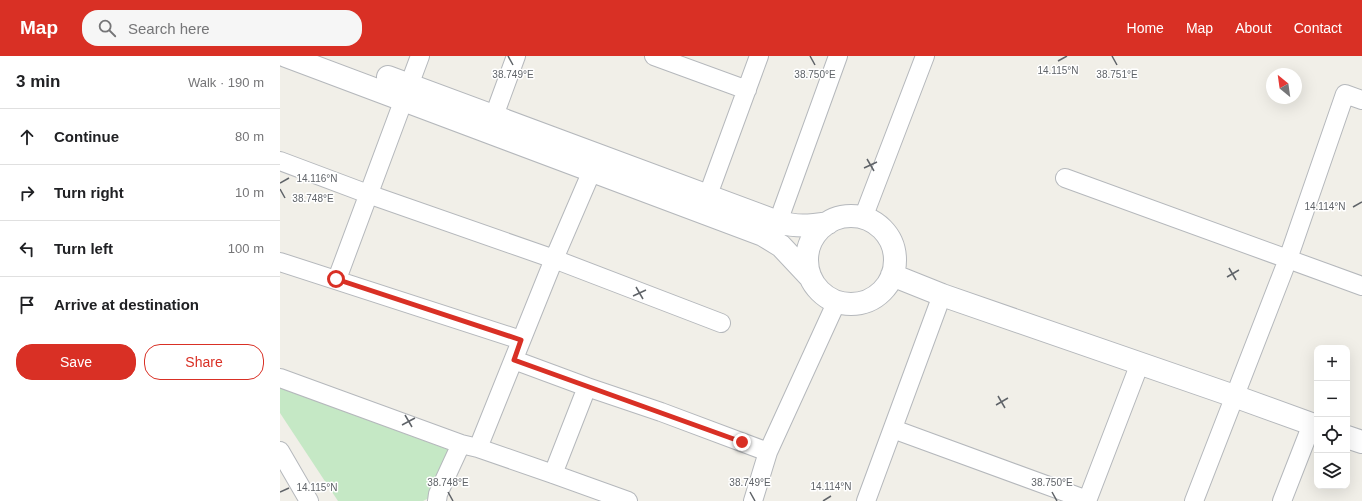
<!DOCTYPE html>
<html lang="en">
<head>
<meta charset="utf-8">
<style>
	body { margin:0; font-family:Helvetica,sans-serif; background:#f6f6f6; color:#202124 }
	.controls { position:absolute; right:12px; bottom:12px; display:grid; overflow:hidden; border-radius:8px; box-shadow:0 4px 16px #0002 }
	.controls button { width:36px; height:36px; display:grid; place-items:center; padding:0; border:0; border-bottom:1px solid #e0e0e0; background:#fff; color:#202124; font:20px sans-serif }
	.compass { position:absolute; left:986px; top:12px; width:36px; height:36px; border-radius:50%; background:#fff; box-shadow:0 4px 16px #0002; rotate:331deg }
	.stop { position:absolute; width:12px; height:12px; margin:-9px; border:3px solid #d93025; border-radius:50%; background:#fff }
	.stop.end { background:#d93025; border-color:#fff; box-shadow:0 1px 4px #0008 }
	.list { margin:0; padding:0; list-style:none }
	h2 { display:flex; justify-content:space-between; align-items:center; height:52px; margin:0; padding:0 16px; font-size:17px }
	h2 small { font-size:13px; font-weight:400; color:#757577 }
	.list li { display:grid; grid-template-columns:26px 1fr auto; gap:12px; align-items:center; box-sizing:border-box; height:56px; padding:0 16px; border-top:1px solid #e0e0e0 }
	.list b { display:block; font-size:15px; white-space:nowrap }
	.list em { font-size:13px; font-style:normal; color:#757577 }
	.actions { display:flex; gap:8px; padding:12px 16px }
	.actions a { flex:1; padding:9px 0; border:1px solid #d93025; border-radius:16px; text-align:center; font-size:14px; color:#d93025 }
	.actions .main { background:#d93025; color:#fff }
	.icon { flex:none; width:22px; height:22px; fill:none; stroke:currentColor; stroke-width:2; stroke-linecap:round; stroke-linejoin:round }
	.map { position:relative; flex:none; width:1082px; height:445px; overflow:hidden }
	header { display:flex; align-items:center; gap:24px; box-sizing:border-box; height:56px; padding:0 20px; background:#d93025; color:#fff }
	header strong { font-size:19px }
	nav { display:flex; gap:22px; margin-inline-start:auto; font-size:14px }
	.search { width:280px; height:36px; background:#f6f6f6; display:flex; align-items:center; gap:10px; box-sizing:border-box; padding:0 14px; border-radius:16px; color:#757577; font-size:15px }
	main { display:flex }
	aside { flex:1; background:#fff }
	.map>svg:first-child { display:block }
	.green { fill:#c5e8c5 }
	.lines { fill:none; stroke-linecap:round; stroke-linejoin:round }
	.minor-casing { stroke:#b5b8bc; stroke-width:20 }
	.tertiary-casing { stroke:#b5b8bc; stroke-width:24 }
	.minor { stroke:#fff; stroke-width:18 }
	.tertiary { stroke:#fff; stroke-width:22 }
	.route { stroke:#d93025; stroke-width:5 }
	.ticks { fill:none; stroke:#5f6368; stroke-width:1.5 }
	.ticks-label { font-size:10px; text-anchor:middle; fill:#5f6368; stroke:#fff; stroke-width:3; stroke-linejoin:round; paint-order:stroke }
</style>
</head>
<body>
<header>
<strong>Map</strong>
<div class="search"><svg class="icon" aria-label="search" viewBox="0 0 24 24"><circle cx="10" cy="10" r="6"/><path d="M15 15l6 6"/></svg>Search here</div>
<nav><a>Home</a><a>Map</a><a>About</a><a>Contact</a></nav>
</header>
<main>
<aside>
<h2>3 min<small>Walk · 190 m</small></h2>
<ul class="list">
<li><svg class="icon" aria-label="ahead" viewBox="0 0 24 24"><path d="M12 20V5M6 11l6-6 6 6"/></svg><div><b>Continue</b></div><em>80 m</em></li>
<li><svg class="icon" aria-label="right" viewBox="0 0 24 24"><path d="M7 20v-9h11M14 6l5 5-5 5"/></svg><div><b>Turn right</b></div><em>10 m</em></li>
<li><svg class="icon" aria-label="left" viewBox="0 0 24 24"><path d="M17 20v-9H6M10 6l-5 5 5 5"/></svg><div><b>Turn left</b></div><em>100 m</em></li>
<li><svg class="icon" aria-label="arrive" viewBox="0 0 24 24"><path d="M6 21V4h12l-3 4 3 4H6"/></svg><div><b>Arrive at destination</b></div></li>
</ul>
<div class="actions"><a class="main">Save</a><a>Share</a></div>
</aside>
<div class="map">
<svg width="1082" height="445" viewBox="0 0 1082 445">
	<rect width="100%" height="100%" fill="#f1efe8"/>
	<!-- green -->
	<path class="green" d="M0,332L172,395L149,442L143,445H58L0,357Z"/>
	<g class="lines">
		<!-- minor casing -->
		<g class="minor-casing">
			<path id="minor" d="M374,0L467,34
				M214,60L236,0
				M0,105L88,138L274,203L441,267
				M785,122L1082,230
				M428,139L479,0
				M583,162L645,0
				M498,166L558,0
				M0,206L241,284
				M57,223L140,0
				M234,304L307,331L381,356L488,396
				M0,322L181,388L198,392L273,418L348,445
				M613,373L807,444
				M198,392L274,203L317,103
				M0,395L29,445
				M273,418L307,331
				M157,445L158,438L181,388
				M473,445L488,396L557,245
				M586,445L662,239
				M807,445L860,307
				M914,445L1008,203L1065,38L1082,44
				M1002,445L1032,368"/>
		</g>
		<!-- tertiary casing -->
		<g class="tertiary-casing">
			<path id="tertiary" d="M6,0L483,179L501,190L531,222
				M108,21L498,166C517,171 529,170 548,167
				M527 204a44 44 0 1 1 88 0a44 44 0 1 1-88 0Z
				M612,219L662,239L954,340L1037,370
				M1067,381L1082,386"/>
		</g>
		<!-- minor -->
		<use href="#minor" class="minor"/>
		<!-- tertiary -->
		<use href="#tertiary" class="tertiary"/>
	</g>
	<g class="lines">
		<!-- route -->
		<path class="route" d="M56,223L241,284L234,304L462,386"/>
	</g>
	<!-- ticks -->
	<path class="ticks" d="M228,0L233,9M530,0L535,9M832,0L837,9M778,5L787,0M587,103L594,115M584,112L597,106M0,127L9,122M0,133L5,142M1073,151L1082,146M949,212L956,224M947,221L959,214M356,231L363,243M353,240L366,234M718,340L725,352M716,349L728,342M125,359L132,371M122,369L135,362M0,436L9,432M168,436L173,445M470,436L475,445M772,436L777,445M543,445L551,440"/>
	<g class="ticks-label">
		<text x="778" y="18">14.115°N</text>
		<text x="233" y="22">38.749°E</text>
		<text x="535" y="22">38.750°E</text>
		<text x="837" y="22">38.751°E</text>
		<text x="37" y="126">14.116°N</text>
		<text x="33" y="146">38.748°E</text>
		<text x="1045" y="154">14.114°N</text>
		<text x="168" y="430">38.748°E</text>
		<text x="470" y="430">38.749°E</text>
		<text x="772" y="430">38.750°E</text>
		<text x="551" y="434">14.114°N</text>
		<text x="37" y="435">14.115°N</text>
	</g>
</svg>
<div class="controls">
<button>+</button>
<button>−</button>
<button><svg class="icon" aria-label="locate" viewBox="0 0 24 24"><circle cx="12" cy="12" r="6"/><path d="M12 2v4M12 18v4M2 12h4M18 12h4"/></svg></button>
<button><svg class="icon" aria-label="layers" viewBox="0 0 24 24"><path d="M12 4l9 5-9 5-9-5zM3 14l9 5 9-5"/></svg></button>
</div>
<svg class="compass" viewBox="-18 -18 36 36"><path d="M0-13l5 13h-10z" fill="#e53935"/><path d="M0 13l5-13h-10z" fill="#757577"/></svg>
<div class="stop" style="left:56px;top:223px"></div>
<div class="stop end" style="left:462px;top:386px"></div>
</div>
</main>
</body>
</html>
